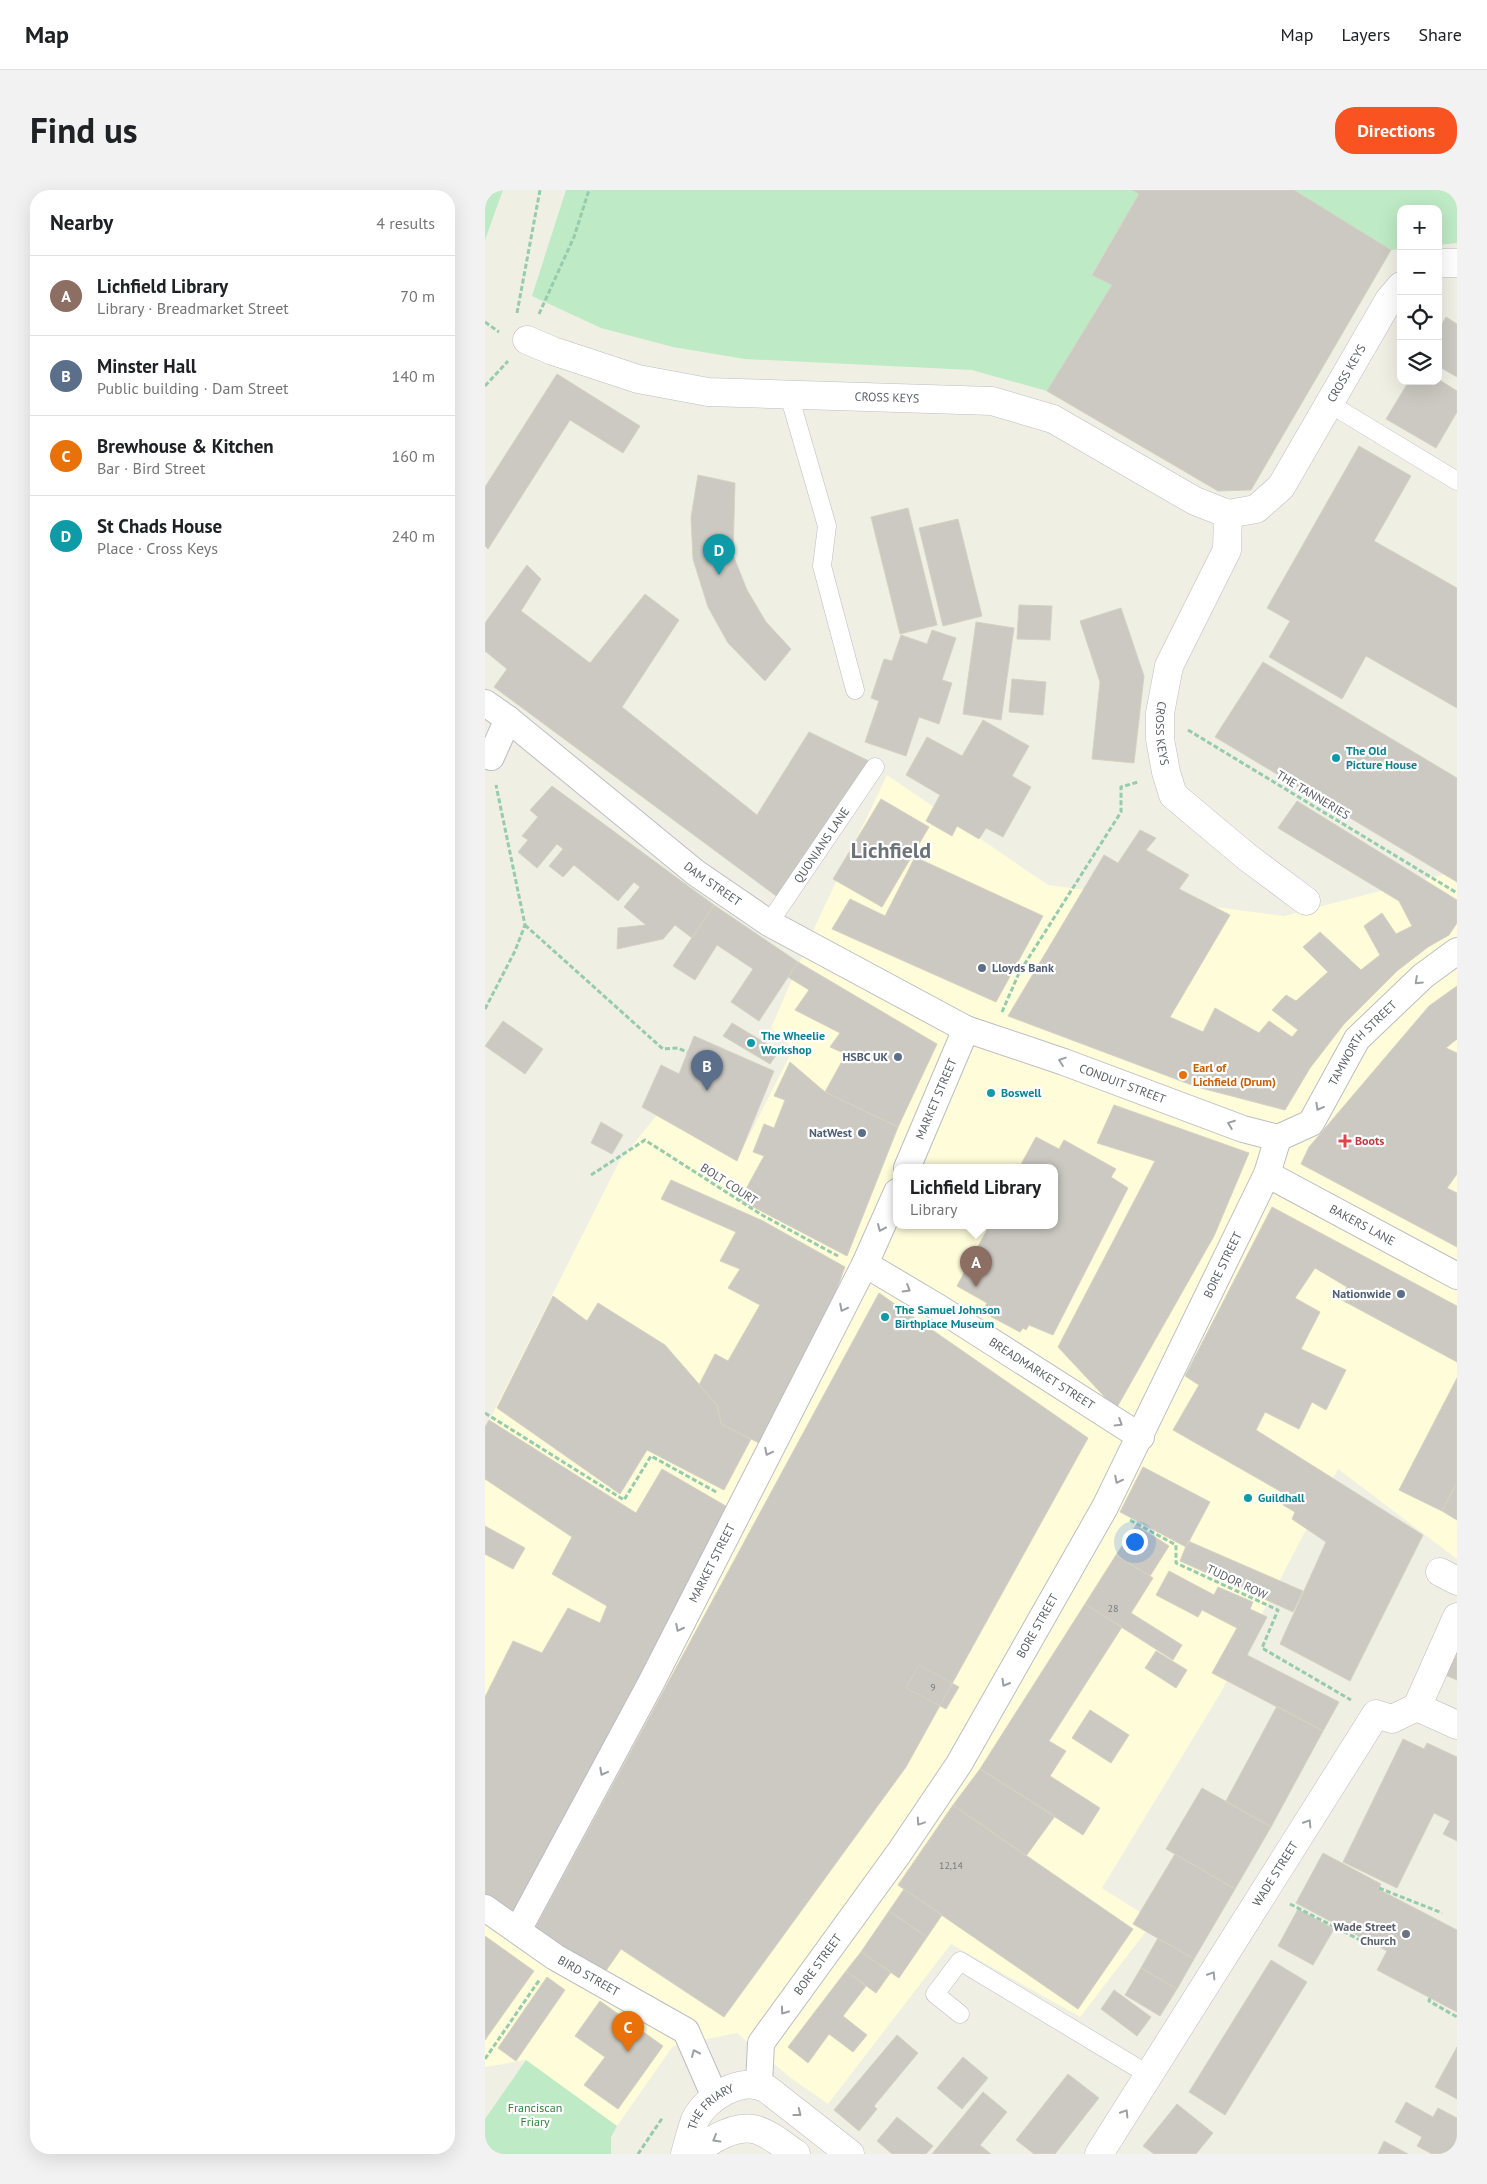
<!DOCTYPE html>
<html lang="en">
<head>
<meta charset="utf-8">
<style>
	body { margin:0; font-family:"PT Sans",sans-serif; background:#f2f2f2; color:#202124 }
	.controls { position:absolute; right:15px; top:15px; display:grid; overflow:hidden; border-radius:10px; box-shadow:0 5px 20px #0002 }
	.controls button { width:45px; height:45px; display:grid; place-items:center; padding:0; border:0; border-bottom:1px solid #e0e0e0; background:#fff; color:#202124; font:25px sans-serif }
	.you { position:absolute; left:649px; top:1351px; width:18px; height:18px; margin:-12px; border:4px solid #fff; border-radius:50%; background:#1a73e8; box-shadow:0 0 0 8px #1a73e833 }
	.badge { display:grid; place-items:center; width:32px; height:32px; border-radius:50%; background:#f85321; color:#fff; font-size:16px; font-weight:700 }
	.pin { position:absolute; translate:-50% -41px; filter:drop-shadow(0 1px 2px #0008) }
	.pin::after { content:''; position:absolute; top:26px; width:18px; height:15px; background:inherit; clip-path:polygon(0 0,100% 0,50% 100%) }
	.popup { position:absolute; left:408px; top:974px; width:165px; height:65px; box-sizing:border-box; display:grid; place-content:center; border-radius:10px; background:#fff; filter:drop-shadow(0 1px 4px #0005); font-size:16px; white-space:nowrap; color:#757577 }
	.popup b { font-size:19px; color:#202124 }
	.popup::after { content:''; position:absolute; left:50%; top:100%; margin-left:-10px; border:10px solid transparent; border-top-color:#fff }
	.list { margin:0; padding:0; list-style:none }
	h2 { display:flex; justify-content:space-between; align-items:center; height:65px; margin:0; padding:0 20px; font-size:21px }
	h2 small { font-size:16px; font-weight:400; color:#757577 }
	.list li { display:grid; grid-template-columns:32px 1fr auto; gap:15px; align-items:center; box-sizing:border-box; height:80px; padding:0 20px; border-top:1px solid #e0e0e0 }
	.list b { display:block; font-size:19px; white-space:nowrap }
	.list p { margin:0; font-size:16px; white-space:nowrap; color:#757577 }
	.list em { font-size:16px; font-style:normal; color:#757577 }
	.icon { flex:none; width:28px; height:28px; fill:none; stroke:currentColor; stroke-width:2; stroke-linecap:round; stroke-linejoin:round }
	.map { position:relative; flex:none; width:972px; height:1964px; overflow:hidden; border-radius:20px }
	header { display:flex; align-items:center; gap:30px; box-sizing:border-box; height:70px; padding:0 25px; background:#fff; border-bottom:1px solid #e0e0e0 }
	header strong { font-size:24px }
	nav { display:flex; gap:28px; margin-inline-start:auto; font-size:18px }
	.intro { display:flex; align-items:center; justify-content:space-between; box-sizing:border-box; height:120px; padding:0 30px }
	h1 { margin:0; font-size:35px }
	.button { padding:12px 22px; border-radius:20px; background:#f85321; color:#fff; font-size:18px; font-weight:700 }
	main { display:flex; gap:30px; padding:0 30px }
	aside { flex:1; background:#fff; border-radius:20px; box-shadow:0 5px 20px #0002 }
	.map>svg:first-child { display:block }
	.commercial { fill:#fffcda; fill-rule:evenodd }
	.green { fill:#beeac5 }
	.building { fill:#cbc9c1; stroke:#d5d2c2 }
	.lines { fill:none; stroke-linecap:round; stroke-linejoin:round }
	.service-casing { stroke:#bcbdc4; stroke-width:19 }
	.pedestrian-casing { stroke:#bcbdc4; stroke-width:28 }
	.minor-casing { stroke:#bcbdc4; stroke-width:29 }
	.tertiary-casing { stroke:#bcbdc4; stroke-width:29 }
	.path { stroke:#96cbad; stroke-width:3; stroke-dasharray:5 2.5; stroke-linecap:butt }
	.service { stroke:#fff; stroke-width:18 }
	.pedestrian { stroke:#fff; stroke-width:26 }
	.minor { stroke:#fff; stroke-width:28 }
	.tertiary { stroke:#fff; stroke-width:28 }
	.oneway { stroke:#9d9fa3 }
	.culture-dot { fill:#0f9aa8; stroke:#fff; stroke-width:2 }
	.service-dot { fill:#5c6f8a; stroke:#fff; stroke-width:2 }
	.food-dot { fill:#e8710a; stroke:#fff; stroke-width:2 }
	.health-dot { fill:#e0444e; stroke:#fff; stroke-width:2 }
	.worship-dot { fill:#6b7280; stroke:#fff; stroke-width:2 }
	.labels { text-anchor:middle; stroke-width:4.5; stroke-linejoin:round; paint-order:stroke }
	.number-label { font-size:10px; fill:#787a7d }
	.street-label { font-size:12px; fill:#5c5f66; stroke:#fff }
	.culture-label { font-size:12px; font-weight:bold; fill:#0d838f; stroke:#fff; text-anchor:start }
	.service-label { font-size:12px; font-weight:bold; fill:#4e5e75; stroke:#fff; text-anchor:end }
	.food-label { font-size:12px; font-weight:bold; fill:#c56008; stroke:#fff; text-anchor:start }
	.health-label { font-size:12px; font-weight:bold; fill:#be3a42; stroke:#fff; text-anchor:start }
	.worship-label { font-size:12px; font-weight:bold; fill:#5b616d; stroke:#fff; text-anchor:end }
	.park-label { font-size:12px; fill:#2d843e; stroke:#fff }
	.town-label { font-size:22px; font-weight:bold; fill:#6d7178; stroke:#fff }
</style>
</head>
<body>
<header>
<strong>Map</strong>
<nav><a>Map</a><a>Layers</a><a>Share</a></nav>
</header>
<div class="intro"><h1>Find us</h1><a class="button">Directions</a></div>
<main>
<aside>
<h2>Nearby<small>4 results</small></h2>
<ul class="list">
<li><span class="badge" style="background:#8d6e63">A</span><div><b>Lichfield Library</b><p>Library · Breadmarket Street</p></div><em>70 m</em></li>
<li><span class="badge" style="background:#5c6f8a">B</span><div><b>Minster Hall</b><p>Public building · Dam Street</p></div><em>140 m</em></li>
<li><span class="badge" style="background:#e8710a">C</span><div><b>Brewhouse &amp; Kitchen</b><p>Bar · Bird Street</p></div><em>160 m</em></li>
<li><span class="badge" style="background:#0f9aa8">D</span><div><b>St Chads House</b><p>Place · Cross Keys</p></div><em>240 m</em></li>
</ul>
</aside>
<div class="map">
<svg width="972" height="1964" viewBox="0 0 972 1964">
	<rect width="100%" height="100%" fill="#f0efe4"/>
	<!-- commercial -->
	<path class="commercial" d="M402,585L563,695L799,726L972,681V1369L853,1279L735,1504L617,1698L669,1731L595,1827L466,1754L343,1914L306,1888L252,1843L188,1856L132,1936L41,1870L0,1877V1239L134,972L172,925L252,970L308,859L286,838L332,732ZM412,978H570V1036H412Z"/>
	<!-- green -->
	<path class="green" d="M0,0H18L0,50Z
		M81,0H647L654,4L607,84L627,95L562,201L487,180L260,169L188,157L116,138L47,106Z
		M809,0H972V53L953,55V19H916V59L906,60Z
		M41,1870L132,1936L126,1947V1964H0V1929Z"/>
	<!-- building -->
	<path class="building" d="M647,0H809L906,60L766,300L733,301L562,201L627,95L607,85L654,4Z
		M961,127L972,134V187L953,176V141Z
		M72,184L155,236L138,263L85,230L3,359L0,356V297Z
		M953,189L972,201V222L951,258L901,229L924,191H953Z
		M874,256L926,286L889,351L972,398V518L881,466L857,509L784,467L805,431L782,418Z
		M213,285L250,293L248,365L262,400L281,432L306,459L280,491L243,453L223,417L208,369L206,327Z
		M423,318L452,435L415,444L386,327Z
		M473,329L497,426L458,436L434,338Z
		M42,375L56,389L36,421L105,473L160,404L194,430L137,517L272,625L324,542L384,571L294,708L9,497L22,479L0,461V433Z
		M534,415L567,416L565,450L532,449Z
		M636,418L659,486L649,573L607,569L615,492L595,431Z
		M491,432L529,438L516,530L478,524Z
		M447,440L471,448L457,490L467,493L454,534L434,527L421,566L380,552L394,511L386,508L399,469L407,471L416,445L442,454Z
		M778,472L972,588V692L730,547Z
		M527,489L561,492L558,525L524,522Z
		M498,530L544,556L527,586L546,597L518,647L501,638L494,649L472,636L467,646L441,631L455,605L421,585L442,547L477,566Z
		M67,596L229,715L207,748L190,735L178,749L132,759L133,738L161,735L139,717L155,697L149,692L133,711L89,675L78,687L64,676L78,659L72,654L52,678L33,662L43,650L37,646L53,627L45,620Z
		M396,609L444,637L397,717L348,689Z
		M812,611L972,710V733L964,745L943,757L912,781L859,834L825,878L800,920L712,897L523,826L619,665L633,673L655,640L671,648L661,660L704,685L694,699L745,725L685,827L718,842L730,818L774,843L784,831L807,847L813,840L787,820L801,805L811,811L843,782L818,757L835,742L876,780L895,765L879,736L897,723L911,744L927,736L914,711L793,638Z
		M430,667L558,726L511,812L347,739L365,709L400,726Z
		M229,715L313,772L274,831L246,812L268,779L232,755L210,790L188,776Z
		M313,772L452,854L413,937L340,902L361,864L345,857L355,843L310,820L324,800L303,787Z
		M972,796V849L961,858L972,863V984L962,998L972,1003V1057L816,974L824,957L944,816Z
		M18,831L58,859L40,884L0,856Z
		M247,833L294,861L285,874L238,846Z
		M209,846L289,881L252,971L157,917L176,875L194,884Z
		M305,872L340,902L413,937L362,1066L255,1010L279,966L268,962L279,934L289,938L300,910L289,906Z
		M629,915L764,963L729,1046L631,1219L573,1157L670,971L612,953Z
		M116,932L138,945L127,964L106,953Z
		M551,947L574,959L579,950L631,979L626,987L643,998L568,1145L544,1135L541,1140L538,1138L535,1142L501,1124L503,1121L499,1118L502,1113L472,1096L504,1036H570V978H534Z
		M186,990L278,1031L360,1077L345,1117L276,1254L236,1234L232,1215L214,1195L230,1164L243,1171L275,1115L243,1098L255,1079L235,1071L251,1042L176,1009Z
		M787,1017L972,1116V1172L855,1109L862,1097L830,1078L810,1108L835,1122L816,1159L861,1180L841,1220L827,1212L814,1239L780,1222L771,1240L938,1345L865,1491L795,1454L841,1352L807,1329L810,1322L798,1315L800,1304L688,1240L714,1195L700,1186Z
		M394,1103L603,1248L421,1577L239,1827L136,1759L118,1785L48,1742Z
		M68,1106L102,1131L113,1113L180,1155L232,1215L236,1234L266,1249L239,1300L162,1260L135,1304L12,1218Z
		M972,1188V1293L957,1321L914,1300Z
		M4,1230L151,1323L177,1279L246,1319L28,1726L0,1705V1507L28,1451L57,1463L83,1418L115,1433L122,1416L67,1384L87,1347L0,1289V1237Z
		M658,1277L725,1312L701,1357L635,1322Z
		M972,1293V1330L957,1321Z
		M651,1335L684,1356L665,1386L631,1365Z
		M0,1336L40,1358L28,1379L0,1364Z
		M703,1351L818,1401L808,1422L695,1371Z
		M631,1365L668,1388L646,1423L697,1455L688,1470L600,1414Z
		M684,1381L729,1405L733,1397L768,1412L765,1419L782,1427L762,1465L854,1512L838,1541L727,1483L752,1438L717,1420L713,1427L671,1405Z
		M600,1414L637,1437L564,1551L581,1561L565,1586L615,1618L598,1645L495,1579Z
		M671,1461L702,1480L691,1498L660,1478Z
		M972,1461V1490L960,1485Z
		M434,1475L474,1497L461,1519L421,1498Z
		M792,1516L838,1541L786,1637L741,1611Z
		M605,1520L644,1545L626,1573L587,1548Z
		M918,1549L939,1559L942,1553L972,1567V1651L958,1644L965,1631L949,1623L912,1698L858,1672Z
		M495,1579L570,1626L541,1666L468,1615Z
		M717,1598L786,1637L750,1699L681,1659Z
		M468,1615L648,1739L593,1819L413,1695Z
		M838,1663L896,1694L893,1699L972,1740V1822L892,1780L902,1761L811,1713Z
		M690,1664L750,1699L709,1769L648,1734Z
		M419,1699L457,1725L442,1747L404,1721Z
		M813,1719L849,1739L828,1775L793,1756Z
		M404,1721L442,1747L414,1788L376,1762Z
		M0,1746L49,1781L0,1850Z
		M673,1748L709,1769L692,1799L656,1778Z
		M376,1762L406,1782L391,1803L361,1781Z
		M786,1770L822,1792L740,1925L704,1902Z
		M656,1778L692,1799L675,1826L640,1805Z
		M361,1781L381,1796L358,1826L382,1845L368,1862L344,1844L323,1873L303,1857Z
		M62,1787L80,1800L31,1871L13,1858Z
		M629,1800L666,1827L652,1846L616,1819Z
		M115,1811L178,1856L133,1919L99,1895L120,1867L90,1846Z
		M412,1845L433,1863L389,1916L392,1919L374,1941L349,1920Z
		M972,1857V1909L950,1897Z
		M478,1867L503,1888L477,1919L452,1898Z
		M583,1884L614,1908L570,1964H549L531,1950Z
		M498,1902L522,1922L495,1955L506,1964H447Z
		M921,1912L948,1927L953,1918L972,1928V1950L964,1964H947L932,1956L937,1947L910,1932Z
		M692,1914L728,1943L711,1964H669L658,1956Z
		M412,1927L448,1956L441,1964H407L392,1951Z
		M899,1951L923,1964H893Z"/>
	<g class="lines">
		<!-- service casing -->
		<g class="service-casing">
			<g id="service">
				<path d="M304,205L342,336L337,376L370,500"/>
				<path d="M845,214L972,291"/>
				<path id="s1" d="M284,733L390,577"/>
				<path d="M475,1824L450,1804L475,1771L664,1885"/>
			</g>
		</g>
		<!-- pedestrian casing -->
		<g class="pedestrian-casing">
			<g id="pedestrian">
				<path id="s2" d="M0,513L23,529L211,683L284,733L481,839L579,872L758,939L793,948"/>
				<path d="M6,567L23,529"/>
				<path id="s3" d="M793,948L826,933L872,849L938,786L972,761"/>
				<path id="s4" d="M422,978L481,839"/>
				<path id="s5" d="M782,984L972,1086"/>
				<path id="s6" d="M380,1074L454,1118L656,1247"/>
				<path id="s7" d="M0,1718L70,1767L201,1841L230,1907"/>
				<path id="s8" d="M33,1740L166,1493L380,1074L412,1002"/>
				<path id="s9" d="M274,1894L276,1853L414,1663L474,1574L620,1317L782,984L793,948"/>
			</g>
		</g>
		<!-- minor casing -->
		<g class="minor-casing">
			<g id="minor">
				<path d="M953,73H972"/>
				<path id="s10" d="M42,150L68,161L153,189L223,202L507,211L568,229L710,311L743,324L771,319L796,297L904,110L916,96"/>
				<path id="s11" d="M743,324L742,360L684,476L675,523V549L681,582L688,605L762,667L821,711"/>
				<path d="M955,1382L972,1391"/>
				<path d="M932,1517L972,1535"/>
				<path id="s12" d="M614,1964L891,1524L907,1529L932,1517L972,1427"/>
			</g>
		</g>
		<!-- tertiary casing -->
		<g class="tertiary-casing">
			<g id="tertiary">
				<path id="s13" d="M200,1964C203,1953 206,1941 210,1930C221,1907 258,1885 282,1899L365,1964"/>
				<path d="M209,1964C215,1957 223,1953 231,1948C267,1928 280,1942 311,1964"/>
			</g>
		</g>
		<!-- path -->
		<path class="path" d="M32,123L55,0
			M54,124L89,47L104,0
			M0,132L14,142
			M0,196L23,171
			M703,540L972,703
			M40,735L178,859L193,858L202,862
			M0,819L30,761L40,735L11,595
			M517,822L534,783L636,622V597L653,592
			M106,985L160,950L277,1025L353,1066
			M0,1223L139,1310L166,1266L233,1303
			M645,1330L691,1355V1373L793,1420L777,1458L866,1510
			M894,1698L957,1723
			M805,1714L875,1750L877,1748
			M945,1808L944,1811L972,1827
			M0,1869L55,1789
			M153,1964L178,1927"/>
		<!-- service -->
		<use href="#service" class="service"/>
		<!-- pedestrian -->
		<use href="#pedestrian" class="pedestrian"/>
		<!-- minor -->
		<use href="#minor" class="minor"/>
		<!-- tertiary -->
		<use href="#tertiary" class="tertiary"/>
	</g>
	<!-- one-way arrows -->
	<defs><path id="oneway-chevron" d="M-2-3.5L2.5 0L-2 3.5" fill="none" stroke-width="1.6" stroke-linecap="round" stroke-linejoin="round" transform="scale(1.25)"/></defs>
	<g class="oneway">
		<use href="#oneway-chevron" transform="translate(933 791) rotate(137)"/>
		<use href="#oneway-chevron" transform="translate(577 871) rotate(-161)"/>
		<use href="#oneway-chevron" transform="translate(834 917) rotate(119)"/>
		<use href="#oneway-chevron" transform="translate(746 934) rotate(-159)"/>
		<use href="#oneway-chevron" transform="translate(396 1038) rotate(114)"/>
		<use href="#oneway-chevron" transform="translate(422 1099) rotate(31)"/>
		<use href="#oneway-chevron" transform="translate(358 1118) rotate(117)"/>
		<use href="#oneway-chevron" transform="translate(634 1233) rotate(32)"/>
		<use href="#oneway-chevron" transform="translate(283 1262) rotate(117)"/>
		<use href="#oneway-chevron" transform="translate(633 1290) rotate(117)"/>
		<use href="#oneway-chevron" transform="translate(194 1438) rotate(117)"/>
		<use href="#oneway-chevron" transform="translate(520 1493) rotate(120)"/>
		<use href="#oneway-chevron" transform="translate(118 1582) rotate(118)"/>
		<use href="#oneway-chevron" transform="translate(435 1632) rotate(124)"/>
		<use href="#oneway-chevron" transform="translate(823 1633) rotate(-58)"/>
		<use href="#oneway-chevron" transform="translate(727 1785) rotate(-58)"/>
		<use href="#oneway-chevron" transform="translate(299 1821) rotate(126)"/>
		<use href="#oneway-chevron" transform="translate(210 1863) rotate(-114)"/>
		<use href="#oneway-chevron" transform="translate(313 1923) rotate(38)"/>
		<use href="#oneway-chevron" transform="translate(640 1923) rotate(-58)"/>
		<use href="#oneway-chevron" transform="translate(231 1949) rotate(150)"/>
	</g>
	<!-- markers -->
	<g class="culture-dot">
		<circle cx="851" cy="568" r="5"/>
		<circle cx="266" cy="853" r="5"/>
		<circle cx="506" cy="903" r="5"/>
		<circle cx="400" cy="1127" r="5"/>
		<circle cx="763" cy="1308" r="5"/>
	</g>
	<g class="service-dot">
		<circle cx="497" cy="778" r="5"/>
		<circle cx="413" cy="867" r="5"/>
		<circle cx="377" cy="943" r="5"/>
		<circle cx="916" cy="1104" r="5"/>
	</g>
	<circle class="food-dot" cx="698" cy="885" r="5"/>
	<path class="health-dot" d="M857.5 943.5h5v5h5v5h-5v5h-5v-5h-5v-5h5z"/>
	<circle class="worship-dot" cx="921" cy="1744" r="5"/>
	<g class="labels">
		<!-- number labels -->
		<g class="number-label">
			<text x="628" y="1422">28</text>
			<text x="448" y="1501">9</text>
			<text x="466" y="1679">12,14</text>
		</g>
		<!-- street labels -->
		<g class="street-label">
			<text dy="4" stroke="none"><textPath href="#s10" startOffset="929">CROSS KEYS</textPath></text>
			<text dy="4" stroke="none"><textPath href="#s10" startOffset="368">CROSS KEYS</textPath></text>
			<text dy="4" stroke="none"><textPath href="#s11" startOffset="234">CROSS KEYS</textPath></text>
			<text transform="translate(828 605) rotate(31)" y="4">THE TANNERIES</text>
			<text dy="4" stroke="none"><textPath href="#s1" startOffset="94">QUONIANS LANE</textPath></text>
			<text dy="4" stroke="none"><textPath href="#s2" startOffset="291">DAM STREET</textPath></text>
			<text dy="4" stroke="none"><textPath href="#s3" startOffset="132">TAMWORTH STREET</textPath></text>
			<text dy="4" stroke="none"><textPath href="#s2" startOffset="749">CONDUIT STREET</textPath></text>
			<text dy="4" stroke="none"><textPath href="#s4" startOffset="75">MARKET STREET</textPath></text>
			<text transform="translate(244 994) rotate(33)" y="4">BOLT COURT</text>
			<text dy="4" stroke="none"><textPath href="#s5" startOffset="108">BAKERS LANE</textPath></text>
			<text dy="4" stroke="none"><textPath href="#s9" startOffset="948">BORE STREET</textPath></text>
			<text dy="4" stroke="none"><textPath href="#s6" startOffset="208">BREADMARKET STREET</textPath></text>
			<text dy="4" stroke="none"><textPath href="#s8" startOffset="415">MARKET STREET</textPath></text>
			<text transform="translate(752 1392) rotate(25)" y="4">TUDOR ROW</text>
			<text dy="4" stroke="none"><textPath href="#s9" startOffset="542">BORE STREET</textPath></text>
			<text dy="4" stroke="none"><textPath href="#s12" startOffset="331">WADE STREET</textPath></text>
			<text dy="4" stroke="none"><textPath href="#s9" startOffset="138">BORE STREET</textPath></text>
			<text dy="4" stroke="none"><textPath href="#s7" startOffset="124">BIRD STREET</textPath></text>
			<text dy="4" stroke="none"><textPath href="#s13" startOffset="56">THE FRIARY</textPath></text>
		</g>
		<!-- culture labels -->
		<g class="culture-label">
			<text x="861" y="565">The Old<tspan x="861" dy="14">Picture House</tspan></text>
			<text x="276" y="850">The Wheelie<tspan x="276" dy="14">Workshop</tspan></text>
			<text x="516" y="907">Boswell</text>
			<text x="410" y="1124">The Samuel Johnson<tspan x="410" dy="14">Birthplace Museum</tspan></text>
			<text x="773" y="1312">Guildhall</text>
		</g>
		<!-- service labels -->
		<g class="service-label">
			<text x="507" y="782" text-anchor="start">Lloyds Bank</text>
			<text x="403" y="871">HSBC UK</text>
			<text x="367" y="947">NatWest</text>
			<text x="906" y="1108">Nationwide</text>
		</g>
		<!-- food labels -->
		<g class="food-label">
			<text x="708" y="882">Earl of<tspan x="708" dy="14">Lichfield (Drum)</tspan></text>
		</g>
		<!-- health labels -->
		<g class="health-label">
			<text x="870" y="955">Boots</text>
		</g>
		<!-- worship labels -->
		<g class="worship-label">
			<text x="911" y="1741">Wade Street<tspan x="911" dy="14">Church</tspan></text>
		</g>
		<!-- park labels -->
		<g class="park-label">
			<text x="50" y="1922">Franciscan<tspan x="50" dy="14">Friary</tspan></text>
		</g>
		<!-- town labels -->
		<g class="town-label">
			<text x="406" y="668">Lichfield</text>
		</g>
	</g>
</svg>
<div class="controls">
<button>+</button>
<button>−</button>
<button><svg class="icon" aria-label="locate" viewBox="0 0 24 24"><circle cx="12" cy="12" r="6"/><path d="M12 2v4M12 18v4M2 12h4M18 12h4"/></svg></button>
<button><svg class="icon" aria-label="layers" viewBox="0 0 24 24"><path d="M12 4l9 5-9 5-9-5zM3 14l9 5 9-5"/></svg></button>
</div>
<div class="you"></div>
<div class="pin badge" style="left:491px;top:1097px;background:#8d6e63">A</div>
<div class="popup"><b>Lichfield Library</b>Library</div>
<div class="pin badge" style="left:222px;top:901px;background:#5c6f8a">B</div>
<div class="pin badge" style="left:143px;top:1862px;background:#e8710a">C</div>
<div class="pin badge" style="left:234px;top:385px;background:#0f9aa8">D</div>
</div>
</main>
</body>
</html>
